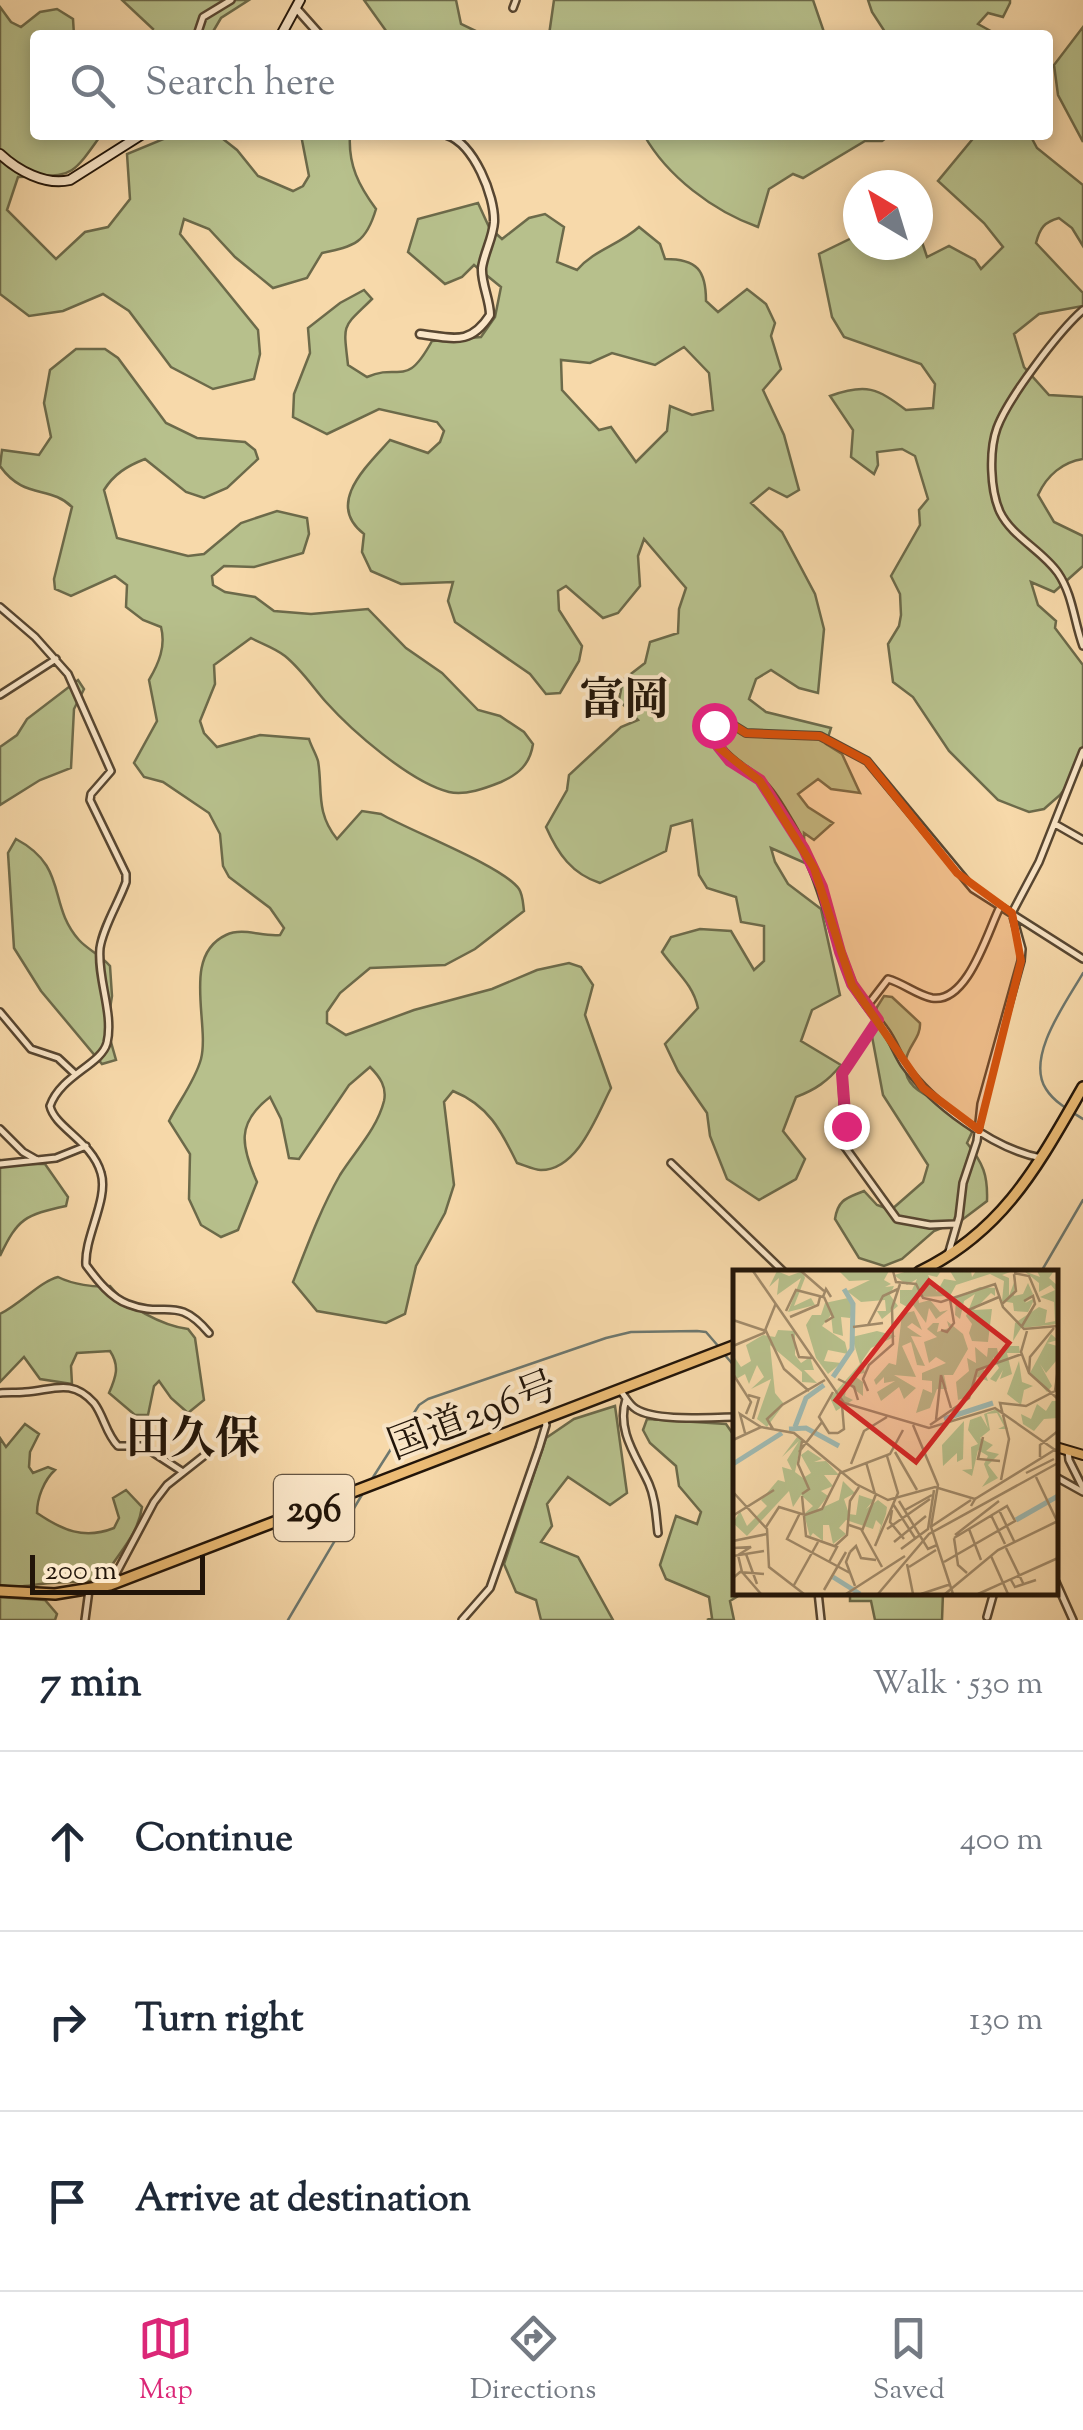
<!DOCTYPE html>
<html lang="en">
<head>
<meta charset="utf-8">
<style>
	body { margin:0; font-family:"Sorts Mill Goudy","Noto Serif JP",serif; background:#f2f2f3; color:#1f2937 }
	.compass { position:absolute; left:843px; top:170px; width:90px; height:90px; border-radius:50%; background:#fff; box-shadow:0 5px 15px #0003; rotate:322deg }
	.scale { position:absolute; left:30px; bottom:25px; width:175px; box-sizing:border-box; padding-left:10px; border:5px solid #221509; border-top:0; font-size:28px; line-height:35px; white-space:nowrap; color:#221509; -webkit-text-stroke:8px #fae6c8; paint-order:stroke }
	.stop { position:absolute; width:30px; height:30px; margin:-22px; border:8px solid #db2777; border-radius:50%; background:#fff }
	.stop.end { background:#db2777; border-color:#fff; box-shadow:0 2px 10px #0008 }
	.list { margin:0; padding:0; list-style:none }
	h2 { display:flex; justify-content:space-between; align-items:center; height:130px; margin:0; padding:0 40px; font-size:42px }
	h2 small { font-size:32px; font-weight:400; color:#747a83 }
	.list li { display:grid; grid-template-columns:65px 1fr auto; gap:30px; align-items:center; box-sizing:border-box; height:180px; padding:0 40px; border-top:2px solid #e0e1e3 }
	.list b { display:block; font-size:38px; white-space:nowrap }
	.list em { font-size:32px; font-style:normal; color:#747a83 }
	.icon { flex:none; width:55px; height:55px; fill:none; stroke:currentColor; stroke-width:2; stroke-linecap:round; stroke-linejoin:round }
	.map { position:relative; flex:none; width:1083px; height:1620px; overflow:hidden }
	.search { position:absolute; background:#fff; box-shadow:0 5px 15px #0003; left:30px; right:30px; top:30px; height:110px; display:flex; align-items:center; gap:25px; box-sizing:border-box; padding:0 35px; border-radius:10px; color:#747a83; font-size:38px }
	.sheet { height:670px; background:#fff }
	nav { display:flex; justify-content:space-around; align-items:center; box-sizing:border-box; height:140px; border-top:2px solid #e0e1e3; background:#fff; font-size:28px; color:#747a83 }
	nav a { display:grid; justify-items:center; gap:5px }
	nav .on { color:#db2777 }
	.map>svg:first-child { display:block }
	.green { fill:#b7c08c; stroke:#6c6a4a; stroke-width:2.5; fill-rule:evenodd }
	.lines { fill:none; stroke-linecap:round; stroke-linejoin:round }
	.stream { stroke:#6d776e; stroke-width:2.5 }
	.minor-casing { stroke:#574631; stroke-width:10 }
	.tertiary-casing { stroke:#574631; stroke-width:11 }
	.secondary-casing { stroke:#221509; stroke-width:12 }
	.primary-casing { stroke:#221509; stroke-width:12 }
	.trunk-casing { stroke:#221509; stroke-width:14 }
	.minor { stroke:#fae6c8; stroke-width:5 }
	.tertiary { stroke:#fae6c8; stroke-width:6 }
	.secondary { stroke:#fae6c8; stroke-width:8 }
	.primary { stroke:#ecbc75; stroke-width:8 }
	.trunk { stroke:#ecbc75; stroke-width:9 }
	.route { stroke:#db2777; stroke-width:12 }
	.marked { fill:#d4520c; fill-opacity:0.2; stroke:#d4520c; stroke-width:8; stroke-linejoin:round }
	.labels { text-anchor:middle; stroke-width:8; stroke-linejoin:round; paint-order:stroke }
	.shield { fill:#fae6c8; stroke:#635442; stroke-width:2.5 }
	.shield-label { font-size:38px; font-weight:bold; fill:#221509 }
	.street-label { font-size:40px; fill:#221509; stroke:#fae6c8 }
	.quarter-label { font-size:45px; font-weight:bold; fill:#221509; stroke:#fae6c8 }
	.inset-river { fill:none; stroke:#9fb9b1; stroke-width:5 }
	.inset-road { fill:none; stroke:#a28b6a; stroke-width:2.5 }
	.view { fill:#d62828; fill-opacity:0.15; stroke:#d62828; stroke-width:5 }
	.inset-edge { fill:none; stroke:#221509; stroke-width:5 }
</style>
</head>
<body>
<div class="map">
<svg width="1083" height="1620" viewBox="0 0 1083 1620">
	<rect width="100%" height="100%" fill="#f7d9aa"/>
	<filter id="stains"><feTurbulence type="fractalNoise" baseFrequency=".002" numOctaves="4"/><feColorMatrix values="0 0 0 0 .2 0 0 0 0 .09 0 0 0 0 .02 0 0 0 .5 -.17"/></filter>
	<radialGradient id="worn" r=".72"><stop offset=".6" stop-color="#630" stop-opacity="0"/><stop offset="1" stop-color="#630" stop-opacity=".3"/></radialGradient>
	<!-- green -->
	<path class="green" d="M122,0H249L221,18L211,35H149L153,29Z
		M364,0H456L461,24L484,35H389Z
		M554,0H813L825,35H549Z
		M868,0H1010V3L1003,17L988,13L978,24L998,35H887L872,12Z
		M0,7L11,22L21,27L40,12L57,9L73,19L74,35H35V135H101C68,182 72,174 18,177L7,210L56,259L85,232L108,227L130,199L127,154L173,135H218L237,150L258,176L293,191L303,186L309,176L301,135H350C348,165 359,186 376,209C366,243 355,246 322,253L307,278L273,288L235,257L209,229L184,219L180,234L258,330L260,354L254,379L213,389L171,367L129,311L103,294L63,311L29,316L0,294Z
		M1083,27V142L1058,95L1054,65Z
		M644,135H890L882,141H865L803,178L793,174L769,189L758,227C713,211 667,176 644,135Z
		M976,135H1030L1037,148L1083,185V246L1072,228L1059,218C1044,222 1040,228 1036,243L1083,293V306L1039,314L1014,334L1024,367L1049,395L1083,397V459C1063,462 1047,475 1038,495L1054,522L1083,536V566L1054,592L1031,582L1038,605L1056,621L1055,628L1083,665V764L1060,795L1044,809L1029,812L998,800L949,751L913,697L893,682L888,644L899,626L901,615L900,594L891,576L920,525L919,510L928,499L915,456L902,449L877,452L878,465L874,474L851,457L853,430L830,396C866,383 877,388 906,410L933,408L935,384L921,364L844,337L832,317L819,254L858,235V245H918V230L927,257L949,246L975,260L981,269L1003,247L984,223L938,181Z
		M478,203L489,227L502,239L529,218L545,214L564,227L557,262L577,270C594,250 619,245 639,227L660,244L665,259C697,259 706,270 706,301L718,312L747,289L766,304L775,323L771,336L781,369L763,390L784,435L799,490L787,497L769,488L751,503L782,532L815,594L824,629L818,693L799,688L771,670L756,679L749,699L766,712L831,728L826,744L842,754L860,793L831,789L818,779L798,794L808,807L833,823L814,840L804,833L805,863L771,848L775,862L788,884L821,909L840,995L812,1010L801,1041L841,1065C828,1081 815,1090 796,1097L783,1131L805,1159L796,1179L759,1200L727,1179L710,1136L707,1113L678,1071L665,1044L698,1008C693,984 676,972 662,952L671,937L700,929L731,931L754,970L764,961V926L741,922L736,897L707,888L699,875L692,820L671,826L666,851L600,883C572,874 558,854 546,827L567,790L569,775L621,727L638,720L619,700L623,680L645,663L650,642L678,633L679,609L686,588L644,539L638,556L640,586L618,613L603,618L566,586L558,591L559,610L582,646L579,661L560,693L546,694L530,674L455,622L448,601L453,582L401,584L371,571L362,552L364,534C325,504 366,467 390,440L428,453L440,442L444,431L437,422L379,409L327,434L293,417L294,394L310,353L308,328L340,303L364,290L372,299C342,329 343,321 348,365L367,377C401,362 405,390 432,341L481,337L495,317L501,287L474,265L462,277L445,284L408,252L418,219ZM684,347L709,373L713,410L692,415L670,406L667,431L636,462L611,427L599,430L562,390L561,360L590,363L612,353L655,365Z
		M76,349H105L118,358L166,423L197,438L245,442L255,450L258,459L227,488L204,498L186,492L145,459C127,466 114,474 104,490L117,538L188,556L204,554L241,523L277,511L307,518L309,534L303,553L254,567L224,566L212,576L213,585L225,592L255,597L274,611L311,614L368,609L406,648L442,673L478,710L500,716L524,732L533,744C530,764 519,774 501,782C486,788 465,796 449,792C410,782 352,731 326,702C312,686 301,669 285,656C275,648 262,644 251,638L214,665L215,684L200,721L204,733L217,747L260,735L309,739C311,746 316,754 318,761C323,789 315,812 337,839L362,811L381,814C410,831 503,866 519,889C523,895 523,904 524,911L475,949L445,965L370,968L340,993L327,1012V1023L346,1035L414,1010L492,989L537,970L569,963L581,967L593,985L585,1015L611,1088C597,1115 578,1170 541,1170C534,1170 524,1165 517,1163C501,1130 488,1105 453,1091L444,1102L454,1185L445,1213L416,1266L405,1314L386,1323L317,1311L293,1282C307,1246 321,1208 340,1175C355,1151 377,1129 384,1101C387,1087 380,1077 370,1067L349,1085L299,1159L289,1158L281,1119L270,1097C236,1123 241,1146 257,1182L238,1230L221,1237L201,1225L189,1199L190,1154L169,1121C179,1101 195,1081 201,1059C210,1023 181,956 226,935C243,927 262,937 280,935L284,928L270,908L229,877L223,866L220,834L209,813L163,782L144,777L134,763L157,721L149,680C159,663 166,646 161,627L143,620L126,607L127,585L115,576L71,596L55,589L54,579L72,507C50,485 24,500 0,466L2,450L39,455L51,437L44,403L50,370Z
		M78,680L84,689L74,709L71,768L40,780L0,805V747L17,735L27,719Z
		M16,839C69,867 47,904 79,940C88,950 101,955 110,966L112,996L107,1028L116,1060L102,1064L41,991L14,948L8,853Z
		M884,996L892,997L920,1023C921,1037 909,1045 906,1059C899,1093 939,1098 958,1112C963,1116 968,1125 973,1130L967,1143C983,1163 988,1175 987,1201L962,1220L934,1231L902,1259L884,1266L859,1258L835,1219C838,1199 847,1198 864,1191L877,1205L891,1210L923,1182L928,1165L883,1095L871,1031L877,1007Z
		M0,1160L11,1164H45L68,1197L66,1206C25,1215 18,1218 0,1256Z
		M58,1277C72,1284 95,1288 110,1286C125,1306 163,1326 188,1329L195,1338L204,1400L188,1413L171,1398L159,1381L154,1386L148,1415H135L109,1393C116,1377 120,1366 110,1351L77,1353L71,1366L72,1384L40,1379L24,1357L0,1382V1314C20,1304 41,1281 58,1277Z
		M615,1406L627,1493L610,1505L568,1477L547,1504L552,1526L541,1542L578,1557L613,1620H541L536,1600L516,1592L504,1564L546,1438L574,1419Z
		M647,1419L726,1424L735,1437L736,1592L743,1593L730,1601L734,1620H707L712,1618L709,1597L666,1579L660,1565L676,1516L697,1524L701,1512L679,1486L676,1466L650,1443L643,1430Z
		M25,1424L39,1434L30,1452L29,1467L33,1473L48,1467L55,1470C44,1480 37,1498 37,1513C62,1530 84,1540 114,1528L119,1518L113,1498L126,1490L142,1507C138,1536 117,1554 103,1579C85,1583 69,1581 51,1583C31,1584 21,1589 0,1585V1438L6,1447Z
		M850,1593H943L942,1620H875L871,1601H850Z
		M0,1597L45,1600L57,1614L55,1620H0Z"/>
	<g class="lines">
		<!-- stream -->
		<path class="stream" d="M1083,973C1067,1001 1025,1057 1046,1089C1054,1102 1070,1111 1083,1119
			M1041,1272L1083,1200
			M724,1354L736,1368
			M370,1482L419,1405L428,1399L606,1338L631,1332L697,1331L706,1332L719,1347
			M288,1620L363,1493"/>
		<!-- minor casing -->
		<g class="minor-casing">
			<path id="minor" d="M513,8L516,0
				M197,35L203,17L231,0
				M1083,310C1059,331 1008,398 997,428C989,450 990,490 1000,512C1012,537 1042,550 1058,573C1073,595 1074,622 1083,646
				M0,607L35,637L68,674L111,771L91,794L90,800L126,874V882C119,902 103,927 100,948C97,979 114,1013 107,1043C101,1065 61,1075 50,1106C55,1128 92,1141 101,1173C109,1199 84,1237 86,1265C97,1280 111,1298 128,1304C166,1319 176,1294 209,1333
				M0,695L56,659
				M1055,824L1083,840
				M868,1005L888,979C903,983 917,995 932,998C968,1004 988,930 1000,907
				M0,1012L31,1049L58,1058L74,1073
				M878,1020L842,1074L845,1147L897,1219L930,1225L955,1224
				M0,1129L23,1152L37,1160
				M1041,1158C993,1149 932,1103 904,1064C897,1053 893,1041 885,1030C874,1014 858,998 851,980C829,927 823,882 794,830C784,813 773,792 758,779C736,761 707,750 717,715L746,733L820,736L867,761L973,889L1083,959
				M671,1163L784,1272
				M0,1164L56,1158L86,1146
				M948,1255L959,1217L963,1183L977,1141L981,1104L1021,961L1022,949L1012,913L1039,862L1083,751
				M620,1390C625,1396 629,1405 636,1409C657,1422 711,1417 736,1417
				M0,1393C8,1392 16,1393 25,1392C51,1391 71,1377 94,1403C104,1416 106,1434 118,1446H143L183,1472
				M626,1399C616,1431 637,1457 649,1484C656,1500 656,1517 658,1533
				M1068,1451L1069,1460L1083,1488
				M1056,1477L1083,1492
				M1056,1582L1073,1620
				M111,1583L154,1502L167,1485L205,1455
				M818,1592L821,1620
				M987,1617L994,1592
				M85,1620L89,1590
				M462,1620L490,1588L539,1448L546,1425L544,1419"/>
		</g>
		<!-- tertiary casing -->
		<g class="tertiary-casing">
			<path id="tertiary" d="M296,8L320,35
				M420,334C453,338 470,346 490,315C490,300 481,283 482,268C484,253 493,238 494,222C495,196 474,144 447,135"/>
		</g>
		<!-- secondary casing -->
		<g class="secondary-casing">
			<path id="secondary" d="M281,35L300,0
				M0,154C17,170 45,186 70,180L141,135"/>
		</g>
		<!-- primary casing -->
		<g class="primary-casing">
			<path id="primary" d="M1056,1447L1083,1455"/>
		</g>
		<!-- trunk casing -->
		<g class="trunk-casing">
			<path id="trunk" d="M919,1272C1004,1231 1038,1165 1083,1087
				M0,1591L55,1594L110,1585L736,1345"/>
		</g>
		<!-- minor -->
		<use href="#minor" class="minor"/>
		<!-- tertiary -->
		<use href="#tertiary" class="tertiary"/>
		<!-- secondary -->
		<use href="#secondary" class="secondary"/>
		<!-- primary -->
		<use href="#primary" class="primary"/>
		<!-- trunk -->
		<use href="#trunk" class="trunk"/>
	</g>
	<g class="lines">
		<!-- route -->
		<path class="route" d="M714,725L718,746L730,761L760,780L804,849L822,887L840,952L852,984L878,1020L842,1074L846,1126"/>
	</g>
	<!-- marked area -->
	<path class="marked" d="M717,715L746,733L820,736L867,761L957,873L1012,913L1021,961L979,1130L923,1088L852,985L814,868L760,781L718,747Z"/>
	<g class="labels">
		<!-- shield labels -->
		<rect class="shield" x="274" y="1475" width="80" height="66" rx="8"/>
		<g class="shield-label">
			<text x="314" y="1521">296</text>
		</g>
		<!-- street labels -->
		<g class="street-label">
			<text transform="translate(472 1414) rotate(-21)" y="14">国道296号</text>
		</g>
		<!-- quarter labels -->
		<g class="quarter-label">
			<text x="624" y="714">富岡</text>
			<text x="193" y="1453">田久保</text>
		</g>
	</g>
	<!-- overview -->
	<g transform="translate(733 1270)">
		<rect width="325" height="325" fill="#f7d9aa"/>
		<path d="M44,1L56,6L70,1L72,8L61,36L78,28L82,35L55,42L68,8L44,25L46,8L36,17ZM106,1H156L151,10L158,14L152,17L161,16L157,25L165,36L149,49L144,41H153L152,30L128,32L114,21L137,10L116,11ZM175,1H208L204,7L195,5L204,22L211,9L223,11L217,1H238L239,7L243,1H280L269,5L276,8V26L283,7L281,26L290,24L295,13L300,24L292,33L302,28L295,42L281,41L280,33L269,31L271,11L257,4L223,15L217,26L185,27L186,33L197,30L207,42L215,40L203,49L196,38L193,53L178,32L176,38L167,33V20H179L184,9L174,15L161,5ZM291,1L307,7L304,1H321L316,8L325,16V54L288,58L280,71L282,53L306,37L314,40L312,53L322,51L321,32L307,27L322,20L318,15L306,22V13ZM247,17L262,18V26L258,23L241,40L259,39L255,72L239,71L236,63L239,54L233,46L242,24L231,31L227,49L222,45L223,27ZM115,28L122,37L117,48L108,47L110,66L100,63L98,45L89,56L112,72L115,84L95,80L91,91L108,93L95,104L83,88L73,55L79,45H88L92,33ZM181,41L189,60L179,53L174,57L189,67L178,66L192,96L184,95L178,72L169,76L183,107L161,105L183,118L171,129L166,117L148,131L144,122L162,111L151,113V107L143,115L141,110L156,93L163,95L169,44ZM214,51L230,64L235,79L220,105H211L214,119H204L197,138L183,143L190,119L199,123V111L189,110V103L213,93L203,87L196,93L191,72L204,67L194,59L200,53H206L204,62L216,58ZM45,60L62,61V85L68,93L77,87L81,100H71L84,113L69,112V102L37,75L42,123L51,134L34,157L24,149L38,109L18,119L31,107L24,95L16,114L12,104L0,111V85L8,97L18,91L13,75L30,65L42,67ZM144,61L163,66L138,78L129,91L132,103L120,105L130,112V126L114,114L112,126L120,130L103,141L97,128L127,94L119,67ZM318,64L325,70L314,73L324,76L323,91L313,103L307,94L319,116L314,122L297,103ZM270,76H286L287,83H274L279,104L267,109L270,100L263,112L257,109L266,98L260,87V96L250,97L255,111L244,107L238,126L225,130L223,112L236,101L234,88L243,93L242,77L254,87L255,78H264L266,87ZM286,91L289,112L300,116L291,120L288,135L274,124ZM319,131H325V148L311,149L301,161L290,154L288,144L298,149L304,134L313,141ZM264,139L275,159H265L271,156L264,143L254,144L257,160L247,168L260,175L253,181L266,184L255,195L265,208L249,217L256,207L251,194L255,186L245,180L239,206L229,200L239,199L238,177L245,174L235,160L237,150L248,146L255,158L251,144ZM231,151L230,189L224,192V183L210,196L209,175ZM64,167L69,168L62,202L70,208L78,203L68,185L75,180L89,189L81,192L93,191L106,205H91L100,216L88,221L95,226L84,240L106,230L110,211L122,223L111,229L116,244L123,245L126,225L141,230L133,239L145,230L154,237L153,244L142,275L148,255L143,250L140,259L113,250L106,258L113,264L100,274L96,255H90V271L80,263L77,267L71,244L80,236L68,225L60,237L56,221L14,266L0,253L7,241L14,256L34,236L28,230L45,210L52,212L49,197L59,200L54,190L66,171L49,187Z" fill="#b7c08c"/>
		<path class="inset-river" d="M100,107L119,79L120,34L111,19M211,149L260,133M62,157L73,128L91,115M56,159L73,158L106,176M0,194L49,163M283,250L325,226M100,307L127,324"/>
		<path class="inset-road" d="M20,1L111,133L196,158L262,138L325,182M68,1L91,21M160,1L163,12L183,14L190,28L208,32L262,14L270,37L291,59L325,56M281,3L296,6L307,32M91,27L100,47L92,52M269,34L283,21L281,4M53,41L63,20L90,27L93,19L98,27M233,41L266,27M57,47L85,35L87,27M0,50L33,61L51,99L76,121M135,55L150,26L165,19M289,56L302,34L300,26L291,31M120,57L150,53M208,60L214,62L221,53L217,29M294,61L288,82L296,103L325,129M59,64L66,87L79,88M0,76L31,63L43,33M296,103L297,87L321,58M0,104L18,132L13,144M208,105L218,138M105,109L121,117L125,130M135,121L130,109L136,95L160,74L159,38L167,14M100,122L86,147L96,163H105M15,125L26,128L20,149M203,150L208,105M180,155L205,215L198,257L220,324M197,155L236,128L244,100L289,84M40,159L34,149L49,135L92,110M12,163L7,144L28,157M105,163L111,159L109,135M250,167L245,189L267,191M0,170L28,157L61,163L123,214L155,230L202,217L242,229L238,236M66,182L89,152M162,182L184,220M307,187V175L325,161M133,192L142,224M118,194L131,161L154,147M293,203L321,189M303,207L324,251M268,210L276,169L267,133L293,136L322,121L325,98M0,222L34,259L36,297L71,324M69,224L76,219L65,194L69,171M69,226L73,266L104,277L96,292M242,229L323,179M166,231L195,279L204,275M160,234L182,268M159,240L157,252L171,269M172,240L199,225M266,240L281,271M67,243L54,269L117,303M1,245L41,220M258,245L272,274M116,255L128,259L149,297M199,256L238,230M33,257L46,237L72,245L89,239L107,203L157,184L170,160M154,259L197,229M236,259L248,290M129,261L143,224M222,265L266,231M221,268L225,295L234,303M0,271L34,264M161,272L193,246M102,276L114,265L117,231L126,217M142,276L165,223L154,186M0,278L18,277L5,285M273,278L290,313M168,279L195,259L201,220M117,282L113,292L122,316M117,282L123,276L128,288L143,290M13,284L24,314M5,285L9,302L28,324M0,286L31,281M258,286L275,324M211,292L282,251L274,236L221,268M174,294L180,324M176,297L203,280M0,308L7,302L31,304M278,310L282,317L303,310M61,315L85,272M91,320L113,282M113,324L172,286M145,324L196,264L325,193M188,324L218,314M212,324L265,280L325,251M245,324L325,288"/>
		<path class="view" d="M196,11L276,73L183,192L103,130Z"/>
		<rect width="325" height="325" class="inset-edge"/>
	</g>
	<rect width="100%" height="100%" filter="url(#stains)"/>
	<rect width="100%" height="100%" fill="url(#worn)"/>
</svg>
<svg class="compass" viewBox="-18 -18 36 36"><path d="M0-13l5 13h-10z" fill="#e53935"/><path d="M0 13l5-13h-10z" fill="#747a83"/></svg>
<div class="scale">200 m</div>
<div class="stop" style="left:714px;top:725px"></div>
<div class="stop end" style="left:846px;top:1126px"></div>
<div class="search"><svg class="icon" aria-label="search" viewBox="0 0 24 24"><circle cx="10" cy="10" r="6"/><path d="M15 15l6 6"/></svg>Search here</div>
</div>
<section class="sheet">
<h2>7 min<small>Walk · 530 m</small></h2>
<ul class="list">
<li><svg class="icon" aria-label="ahead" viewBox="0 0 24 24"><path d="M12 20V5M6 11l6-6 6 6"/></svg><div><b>Continue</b></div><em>400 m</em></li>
<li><svg class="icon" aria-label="right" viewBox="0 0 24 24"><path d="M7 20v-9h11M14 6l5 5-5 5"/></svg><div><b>Turn right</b></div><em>130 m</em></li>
<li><svg class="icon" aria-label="arrive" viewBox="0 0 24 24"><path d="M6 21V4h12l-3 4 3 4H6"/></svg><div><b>Arrive at destination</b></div></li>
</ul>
</section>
<nav>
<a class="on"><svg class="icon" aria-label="map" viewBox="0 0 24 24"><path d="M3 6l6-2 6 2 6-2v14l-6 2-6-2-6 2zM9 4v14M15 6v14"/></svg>Map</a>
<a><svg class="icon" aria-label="directions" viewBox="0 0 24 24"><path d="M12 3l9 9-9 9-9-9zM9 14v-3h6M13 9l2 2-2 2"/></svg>Directions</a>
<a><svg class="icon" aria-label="saved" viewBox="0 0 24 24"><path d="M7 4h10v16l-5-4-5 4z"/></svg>Saved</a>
</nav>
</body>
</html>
